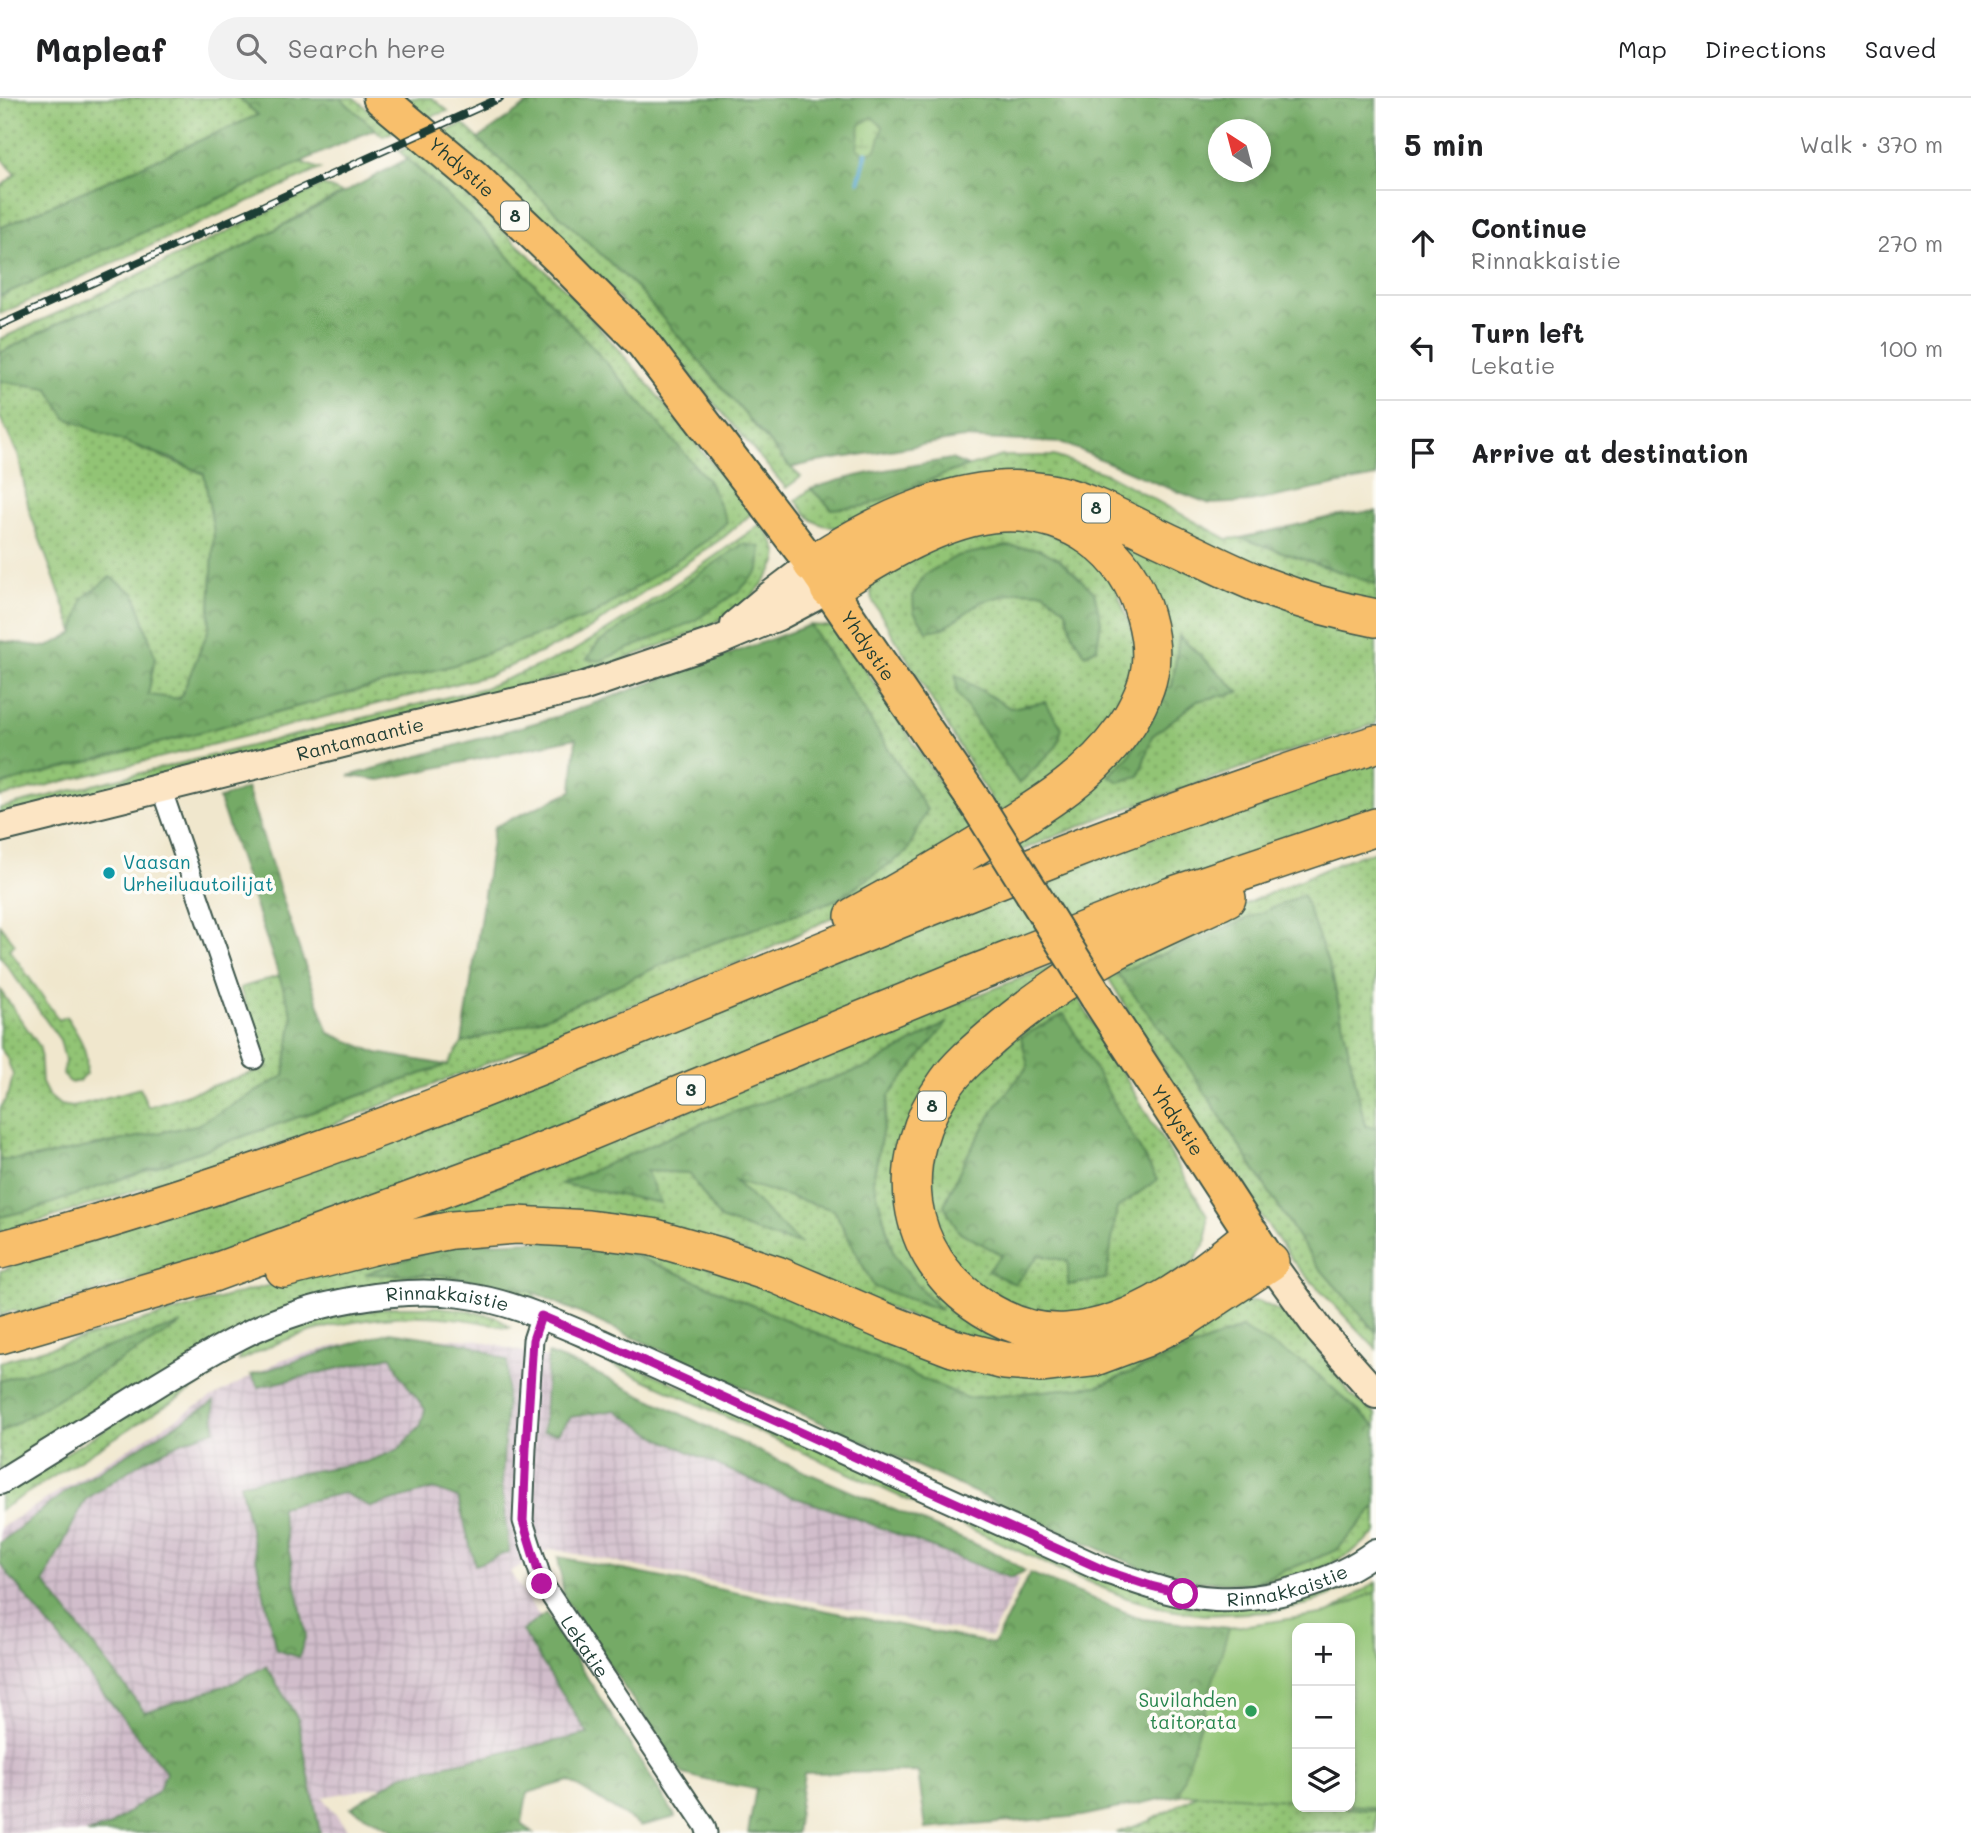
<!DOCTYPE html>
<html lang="en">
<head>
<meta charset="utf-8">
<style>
	body { margin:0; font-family:Mali,sans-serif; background:#f2f2f2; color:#202124 }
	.controls { position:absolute; right:21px; bottom:21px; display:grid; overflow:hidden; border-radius:14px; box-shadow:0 4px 10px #0003 }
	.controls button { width:63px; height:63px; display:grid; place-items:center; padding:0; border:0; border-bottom:2px solid #e0e0e0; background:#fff; color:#202124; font:35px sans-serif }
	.compass { position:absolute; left:1208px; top:21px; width:63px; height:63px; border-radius:50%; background:#fff; box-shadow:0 4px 10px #0003; rotate:324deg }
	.stop { position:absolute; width:21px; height:21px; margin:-16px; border:5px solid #b5179e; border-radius:50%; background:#fff }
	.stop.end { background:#b5179e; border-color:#fff; box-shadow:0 2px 7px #0008 }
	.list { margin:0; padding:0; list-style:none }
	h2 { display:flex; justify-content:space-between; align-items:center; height:91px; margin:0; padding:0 28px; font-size:30px }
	h2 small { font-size:23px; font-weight:400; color:#757577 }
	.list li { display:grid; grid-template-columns:46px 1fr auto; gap:21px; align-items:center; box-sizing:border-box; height:105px; padding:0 28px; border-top:2px solid #e0e0e0 }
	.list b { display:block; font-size:26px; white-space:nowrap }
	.list p { margin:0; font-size:23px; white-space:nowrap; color:#757577 }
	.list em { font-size:23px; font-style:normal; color:#757577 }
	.icon { flex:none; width:38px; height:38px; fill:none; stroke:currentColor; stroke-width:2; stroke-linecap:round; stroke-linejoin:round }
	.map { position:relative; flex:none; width:1376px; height:1735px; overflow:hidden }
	header { display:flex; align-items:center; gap:42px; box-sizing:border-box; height:98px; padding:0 35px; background:#fff; border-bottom:2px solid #e0e0e0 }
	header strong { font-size:33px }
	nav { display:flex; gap:38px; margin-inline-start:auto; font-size:24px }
	.search { width:490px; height:63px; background:#f2f2f2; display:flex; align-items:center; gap:18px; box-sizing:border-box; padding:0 24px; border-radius:38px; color:#757577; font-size:26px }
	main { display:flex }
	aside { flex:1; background:#fff }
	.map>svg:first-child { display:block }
	.industrial { fill:url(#industrial-grid) }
	.grass { fill:url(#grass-dots); stroke:#588054; stroke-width:2; fill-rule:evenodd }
	.forest { fill:url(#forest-crowns); stroke:#4a744d; stroke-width:2; fill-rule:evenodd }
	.wetland { fill:url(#wetland-marsh); stroke:#588054; stroke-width:2 }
	.pitch { fill:#92c474; stroke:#588054; stroke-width:2 }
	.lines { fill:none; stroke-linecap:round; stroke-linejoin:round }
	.stream { stroke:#50a3cb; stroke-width:5 }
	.minor-casing { stroke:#3e564b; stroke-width:23 }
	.tertiary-casing { stroke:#3e564b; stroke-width:28 }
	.secondary-casing { stroke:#3e564b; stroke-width:32 }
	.trunk-casing { stroke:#3e564b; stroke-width:37 }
	.motorway-casing { stroke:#3e564b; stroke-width:40 }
	.minor { stroke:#fff; stroke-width:19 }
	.tertiary { stroke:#fff; stroke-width:24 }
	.secondary { stroke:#fce5c4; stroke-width:28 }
	.trunk { stroke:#f8bf6c; stroke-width:33 }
	.motorway { stroke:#f8bf6c; stroke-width:37 }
	.rail-casing { stroke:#1f3d34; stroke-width:8 }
	.rail { stroke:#fdfcf7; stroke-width:5; stroke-dasharray:16; stroke-linecap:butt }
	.trunk-bridge-casing { stroke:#3e564b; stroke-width:37; stroke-linecap:butt }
	.trunk-bridge { stroke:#f8bf6c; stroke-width:33 }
	.route { stroke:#b5179e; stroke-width:9 }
	.culture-dot { fill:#0f9aa8; stroke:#fdfcf7; stroke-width:2.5 }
	.leisure-dot { fill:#2e9e5b; stroke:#fdfcf7; stroke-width:2.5 }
	.labels { text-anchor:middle; stroke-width:7; stroke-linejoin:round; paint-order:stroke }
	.shield { fill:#fdfcf7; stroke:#62766e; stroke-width:2 }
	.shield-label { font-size:18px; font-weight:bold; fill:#1f3d34 }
	.street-label { font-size:19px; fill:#1f3d34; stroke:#fdfcf7 }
	.culture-label { font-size:19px; fill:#0d838f; stroke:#fdfcf7; text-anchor:start }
	.leisure-label { font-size:19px; fill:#27864d; stroke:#fdfcf7; text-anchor:end }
</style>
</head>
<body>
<header>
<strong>Mapleaf</strong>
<div class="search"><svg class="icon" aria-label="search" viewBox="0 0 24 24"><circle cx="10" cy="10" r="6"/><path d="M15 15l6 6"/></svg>Search here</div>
<nav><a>Map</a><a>Directions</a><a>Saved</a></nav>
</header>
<main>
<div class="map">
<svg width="1376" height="1735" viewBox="0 0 1376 1735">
	<defs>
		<pattern id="industrial-grid" width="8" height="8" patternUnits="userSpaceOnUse" patternTransform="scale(1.75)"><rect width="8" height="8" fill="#d1bdcb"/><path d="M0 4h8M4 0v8" fill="none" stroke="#b3a3af"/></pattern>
		<pattern id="grass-dots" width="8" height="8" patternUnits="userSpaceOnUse" patternTransform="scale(1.75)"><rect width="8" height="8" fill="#92c474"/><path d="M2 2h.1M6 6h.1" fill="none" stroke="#77a060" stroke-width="1.8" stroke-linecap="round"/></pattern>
		<pattern id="forest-crowns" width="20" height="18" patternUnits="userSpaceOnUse" patternTransform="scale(1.75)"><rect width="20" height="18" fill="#75aa66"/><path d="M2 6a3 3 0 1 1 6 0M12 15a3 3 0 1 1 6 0" fill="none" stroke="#5f8c55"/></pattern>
		<pattern id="wetland-marsh" width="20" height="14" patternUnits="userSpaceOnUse" patternTransform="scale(1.75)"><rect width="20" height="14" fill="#92c474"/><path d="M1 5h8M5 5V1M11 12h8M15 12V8" fill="none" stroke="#77a060"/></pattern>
	</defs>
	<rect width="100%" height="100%" fill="#fdfcf7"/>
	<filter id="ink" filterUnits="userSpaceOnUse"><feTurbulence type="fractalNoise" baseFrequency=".0143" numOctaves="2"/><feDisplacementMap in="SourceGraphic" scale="14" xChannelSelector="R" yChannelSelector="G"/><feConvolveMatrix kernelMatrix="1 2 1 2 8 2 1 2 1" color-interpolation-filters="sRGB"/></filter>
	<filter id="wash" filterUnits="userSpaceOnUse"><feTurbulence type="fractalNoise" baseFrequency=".00686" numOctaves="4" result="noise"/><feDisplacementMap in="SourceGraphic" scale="28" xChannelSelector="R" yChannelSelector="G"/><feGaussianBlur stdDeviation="1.57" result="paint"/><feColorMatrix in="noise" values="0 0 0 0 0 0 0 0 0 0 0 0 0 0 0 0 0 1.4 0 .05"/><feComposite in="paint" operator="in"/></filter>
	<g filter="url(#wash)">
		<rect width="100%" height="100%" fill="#f0e7cd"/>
		<!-- industrial -->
		<path class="industrial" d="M382,1237L476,1242L563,1264L1020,1481L991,1539L551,1451L510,1474L623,1644L323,1699L350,1735H0V1430L198,1307L283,1261Z"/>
		<!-- grass -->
		<path class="grass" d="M0,0H239L258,17L0,130V89L16,76L0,59Z
			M340,0H354L395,33L383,38Z
			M402,0H432L448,13L427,20Z
			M463,26L637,190L791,370L801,379L786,390L678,262L611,193L443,34Z
			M412,47L567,193L644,281L752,415L724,439L580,537L490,577L413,597L0,699V687L454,567L595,516L707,442L709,384L589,245L485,133L399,53Z
			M301,64L320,71L0,216V198Z
			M323,87L342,95L179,183L73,218L0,255V241L93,199Z
			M0,283L48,290L66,320L204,376L214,435L209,531L180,601L148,597L155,559L83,500L74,534L29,412L19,359L0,319Z
			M1002,358H1054L1107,376L1227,441L1241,440L1376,486V509L1304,494L1166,430H839C814,427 810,423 796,402L811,391L832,411Z
			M1064,408L1376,531V626L1293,652L1102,719L930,790L1070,698L1160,544ZM1180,539L1239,594L1197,603L1152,638L1139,678L1109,677L1129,658L1172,589Z
			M1022,423L1104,460L1139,550L1129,608L1082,663L1004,723L872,502L869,484L894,460ZM1059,461L1097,550L1086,556L1073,537L1066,512L1044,494L1020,493L981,504ZM957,578L1010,610L1045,604L1019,686Z
			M761,426C767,435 775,443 777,454C779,461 774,468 771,474C741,525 670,543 619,563L0,721V710L484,590L570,555L625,521Z
			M810,527L837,529L976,739L881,795L750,860L299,1040L43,1122L0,1134V1119L35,1111L447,967L462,945L547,919L696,851L838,801L927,712Z
			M1376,661V714L280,1138L23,1216L14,1212L2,1217L0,1221V1173L7,1171L14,1165L1085,764Z
			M1376,753V1029L1365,1028L1332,876L1303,798L1118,875L1182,959L1315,1165L1376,1234V1251L1296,1167L1206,1041L1103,871L1224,815L1349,761Z
			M0,827L15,846L9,851L59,922L66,918C79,939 89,950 86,976L79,983L71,985L63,977L65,962L60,942L0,858Z
			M1110,845L975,936L901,1122L914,1163L958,1212L1163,1221L991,1250L718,1144L400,1126ZM946,925L889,998L873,1082L894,1157L917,1187L940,1211L874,1189L834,1112L733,1081L798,1145L778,1141L720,1121L689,1075L646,1073L660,1105L562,1086L705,1024L870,968Z
			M279,878L293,919L284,978L197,1027L34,1060L0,1062V1011L9,995L13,977L6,958L0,950V892L40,949L42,985L48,997L60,1007L73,1009L140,990L148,1009L267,970L240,890Z
			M1074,893L1207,1117V1142L1193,1165L1107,1216L1044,1220L962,1182L925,1113L936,1024L966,980ZM1028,968L1157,1082L1117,1110L1068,1187V1163L1039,1157L987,1173L1002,1157L997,1007Z
			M594,1141L691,1163L991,1268L1241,1204L1259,1203L1281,1214L1310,1241L1351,1297L1376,1316V1330L1241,1230L1098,1288L967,1300L680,1176Z
			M448,1146L368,1176L442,1177L531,1193L539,1204L431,1187L365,1190L0,1372V1335L179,1228L0,1283V1264L229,1198L350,1166Z
			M395,1209H438L471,1213L498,1220L511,1230C480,1224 447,1217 415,1218C370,1219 320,1228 278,1245C265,1250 252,1257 239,1263L240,1255C286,1227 342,1216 395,1209Z
			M559,1239L584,1246L1189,1509L1376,1465V1474L1338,1494L1308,1506L1271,1514L1205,1517L1169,1512L1127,1500L1069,1476L608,1265Z
			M202,1273L212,1279L0,1412V1395Z
			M1376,1408V1435L1348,1457L1313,1474L1251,1486L1337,1452Z
			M1376,1484V1494L1329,1515Z
			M1207,1691L1297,1703V1709H1341L1376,1713V1735H1116L1150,1723Z"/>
		<!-- forest -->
		<path class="forest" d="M239,0H340L375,31L0,198V130L258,17Z
			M536,0H1376V379L1250,404L1210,406L1156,385L1063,345L963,340L811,365L791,370L637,190L478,41ZM1218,32H1260V74H1218Z
			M407,61L485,133L589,245L709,384L727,424L707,442L595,516L454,567L0,687V543L47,549L74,535L83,500L110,479L135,496L155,559L148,597L180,601L209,531L214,435L204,376L170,360L101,335L66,320L48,290L0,283V255L73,218L179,183Z
			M951,361L968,368L950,374L866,408L832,411L811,391C856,375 904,369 951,361Z
			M1376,413V486L1241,440L1339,417Z
			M743,446L761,449L759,472L739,493L694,523L600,563L587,561L597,546Z
			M1006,448L1039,451L1059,461L1094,494L1101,523L1097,550L1085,556L1073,537L1066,512L1044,494L1020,493L981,504L944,530L927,533L914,514L913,497L924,477L957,458Z
			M810,527L927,712L907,754L838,801L696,851L547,919L462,945L494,729L572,693L576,640L380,682L349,678L559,618Z
			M1179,538L1239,594L1197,603L1152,638L1139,678L1119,684L1109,678L1129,658L1161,590L1172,589Z
			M956,577L1010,610L1045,604L1062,630L1057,648L1019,686L957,595Z
			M247,690L295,839L329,935L377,955L447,967L35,1111L0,1119V1062L34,1060L197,1027L284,978L293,919L219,701Z
			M1303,797L1332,876L1365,1028L1376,1029V1234L1315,1165L1182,959L1117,875Z
			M1064,916L1157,1082L1117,1110L1106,1181L1068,1187V1163L1039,1157L1015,1186L987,1173L1002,1157L958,1133L944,1107L964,1063L997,1007L1028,968L1021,939Z
			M948,924L889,998L873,1082L894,1157L917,1187L941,1212L874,1189L834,1112L734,1082L799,1145L778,1141L720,1121L689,1075L646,1073L661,1105L561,1086L705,1024L870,968Z
			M594,1141L680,1176L967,1300L1098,1288L1241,1230L1307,1267L1374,1327L1376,1330V1408L1337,1452L1251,1486L1168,1482L531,1193L442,1177L365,1176L448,1146Z
			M182,1226L0,1335V1283Z
			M390,1234L469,1246L508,1263L502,1388L509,1454L475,1467L458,1400L434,1391L371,1409L344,1395L280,1409L306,1537L299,1559L276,1552L240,1385L366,1364L398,1352L421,1327L425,1311L402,1280L391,1258L259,1289L251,1277Z
			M548,1256L587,1271L775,1361L1000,1457L1025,1473L1010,1480L845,1416L775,1393L661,1341L615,1312L571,1319L558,1335L543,1334Z
			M214,1304L215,1332L183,1343L143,1363L85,1402L44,1484L145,1614L233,1585L266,1568L298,1621L320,1735H86L108,1729L159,1692L166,1674L0,1466V1445L69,1391Z
			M558,1459L994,1546L1030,1475L1142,1521L1229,1530L1296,1524L1329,1515L1376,1494V1713L1341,1709H1350V1530H1297V1703L1207,1691L1082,1718L926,1731L918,1674L804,1675L796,1735H748L756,1691L710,1683L683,1676L564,1500Z
			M546,1515L676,1719L641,1728L569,1683L527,1695L522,1726L533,1735H398L351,1710L402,1677L588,1636L522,1533Z"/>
		<!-- wetland -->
		<path class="wetland" d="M872,19L883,29L876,52L866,55L857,51L860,27Z"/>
		<!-- pitch -->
		<path class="pitch" d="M1376,1494V1711L1367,1708L1350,1707V1530H1297V1703L1225,1697L1179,1696L1229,1530L1328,1515Z"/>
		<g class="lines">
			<!-- stream -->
			<path class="stream" d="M859,83L866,55"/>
		</g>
	</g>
	<g filter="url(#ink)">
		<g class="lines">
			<!-- minor casing -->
			<g class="minor-casing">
				<g id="minor">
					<path d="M161,690L254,961"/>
					<path id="s1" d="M541,1218L533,1242L526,1350L523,1423L543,1486L705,1728L707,1735"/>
				</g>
			</g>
			<!-- tertiary casing -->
			<g class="tertiary-casing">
				<g id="tertiary">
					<path id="s2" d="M0,1384C44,1357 87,1330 131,1303C170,1279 209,1254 250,1234C310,1205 396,1188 462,1197C511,1203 557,1225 602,1244L1106,1473C1141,1485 1177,1499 1215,1501C1267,1504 1335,1485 1376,1453"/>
				</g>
			</g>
			<!-- secondary casing -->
			<g class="secondary-casing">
				<g id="secondary">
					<path d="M735,527L766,501L812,466"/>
					<path id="s3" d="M0,730L395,632L582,589L718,543L778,518L829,491"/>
					<path d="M1270,1164L1320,1233L1376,1296"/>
				</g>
			</g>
			<!-- trunk casing -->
			<g class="trunk-casing">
				<g id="trunk">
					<path id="s4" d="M380,0L474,79L560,161L642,244L812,466L978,708"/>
					<path id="s5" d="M1097,899L1266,1158"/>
				</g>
			</g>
			<!-- motorway casing -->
			<g class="motorway-casing">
				<path id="motorway" d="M812,466C879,423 963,381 1045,394C1085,400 1122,422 1158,439C1193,455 1228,474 1264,488C1300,502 1338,513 1376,520
					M829,491C877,460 944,418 1002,415C1071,412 1127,452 1145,518C1150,536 1153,557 1149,576C1146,593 1133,619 1122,633C1091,677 1045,705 1000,733C952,763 904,791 854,818
					M1227,800C1189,818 1150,835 1113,854C1073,876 1026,909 992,939C976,953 959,967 947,984C892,1059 901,1158 983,1210C1008,1226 1037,1236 1067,1234C1138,1229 1199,1180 1251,1137
					M0,1152C474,1028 909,791 1376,646
					M284,1171L369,1149L452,1132L517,1127L588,1131L652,1139L719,1158L777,1177L893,1227L953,1250L1005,1263L1042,1266L1092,1260L1143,1241L1185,1220L1270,1164
					M0,1237L213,1175L523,1061L971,877L1171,798L1376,729"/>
			</g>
			<!-- minor -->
			<use href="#minor" class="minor"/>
			<!-- tertiary -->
			<use href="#tertiary" class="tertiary"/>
			<!-- secondary -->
			<use href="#secondary" class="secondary"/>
			<!-- trunk -->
			<use href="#trunk" class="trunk"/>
			<!-- motorway -->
			<use href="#motorway" class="motorway"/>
			<!-- rail casing -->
			<g class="rail-casing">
				<path id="rail" d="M0,227L500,0"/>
			</g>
			<!-- rail -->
			<use href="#rail" class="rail"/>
			<!-- trunk-bridge casing -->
			<g class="trunk-bridge-casing">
				<path id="trunk-bridge" d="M978,708L1097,899"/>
			</g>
			<!-- trunk-bridge -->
			<use href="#trunk-bridge" class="trunk-bridge"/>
		</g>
	</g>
	<g class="lines" filter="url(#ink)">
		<!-- route -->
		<path class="route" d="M542,1486L523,1423L526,1350L533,1242L541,1218L602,1244L1106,1473L1151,1488L1183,1496"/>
	</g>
	<!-- markers -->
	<circle class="culture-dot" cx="109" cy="775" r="7"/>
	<circle class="leisure-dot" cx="1251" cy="1613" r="7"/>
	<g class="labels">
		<!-- shield labels -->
		<g class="shield">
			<rect x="501" y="103.5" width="28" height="29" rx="5"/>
			<rect x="1082" y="395.5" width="28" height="29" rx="5"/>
			<rect x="677" y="977.5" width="28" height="29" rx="5"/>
			<rect x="918" y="993.5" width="28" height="29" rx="5"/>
		</g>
		<g class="shield-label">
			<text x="515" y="124">8</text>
			<text x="1096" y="416">8</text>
			<text x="691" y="998">3</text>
			<text x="932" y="1014">8</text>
		</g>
		<!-- street labels -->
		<g class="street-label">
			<text dy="7" stroke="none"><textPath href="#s4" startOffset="107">Yhdystie</textPath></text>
			<text dy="7" stroke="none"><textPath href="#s4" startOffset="737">Yhdystie</textPath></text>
			<text dy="7" stroke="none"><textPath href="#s3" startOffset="371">Rantamaantie</textPath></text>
			<text dy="7" stroke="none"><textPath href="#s5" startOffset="147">Yhdystie</textPath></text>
			<text dy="7" stroke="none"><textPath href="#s2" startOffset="495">Rinnakkaistie</textPath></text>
			<text dy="7" stroke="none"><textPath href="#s2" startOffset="1398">Rinnakkaistie</textPath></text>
			<text dy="7" stroke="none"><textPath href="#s1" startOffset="348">Lekatie</textPath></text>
		</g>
		<!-- culture labels -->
		<g class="culture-label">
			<text x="123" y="771">Vaasan<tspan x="123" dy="22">Urheiluautoilijat</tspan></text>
		</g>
		<!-- leisure labels -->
		<g class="leisure-label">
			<text x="1237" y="1609">Suvilahden<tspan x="1237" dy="22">taitorata</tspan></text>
		</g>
	</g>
</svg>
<div class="controls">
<button>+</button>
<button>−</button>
<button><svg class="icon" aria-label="layers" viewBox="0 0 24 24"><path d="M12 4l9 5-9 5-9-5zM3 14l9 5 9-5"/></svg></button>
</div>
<svg class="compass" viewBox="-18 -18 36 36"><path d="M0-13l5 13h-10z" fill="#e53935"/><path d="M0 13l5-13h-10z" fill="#757577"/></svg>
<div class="stop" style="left:1183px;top:1496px"></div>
<div class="stop end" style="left:542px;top:1486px"></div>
</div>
<aside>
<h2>5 min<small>Walk · 370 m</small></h2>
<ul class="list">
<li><svg class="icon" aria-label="ahead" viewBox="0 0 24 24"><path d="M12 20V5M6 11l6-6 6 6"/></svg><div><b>Continue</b><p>Rinnakkaistie</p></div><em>270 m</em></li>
<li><svg class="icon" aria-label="left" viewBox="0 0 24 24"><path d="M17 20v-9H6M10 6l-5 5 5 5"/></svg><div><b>Turn left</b><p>Lekatie</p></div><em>100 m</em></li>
<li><svg class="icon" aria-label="arrive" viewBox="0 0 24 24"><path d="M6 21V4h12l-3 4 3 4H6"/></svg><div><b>Arrive at destination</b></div></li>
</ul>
</aside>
</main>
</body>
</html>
